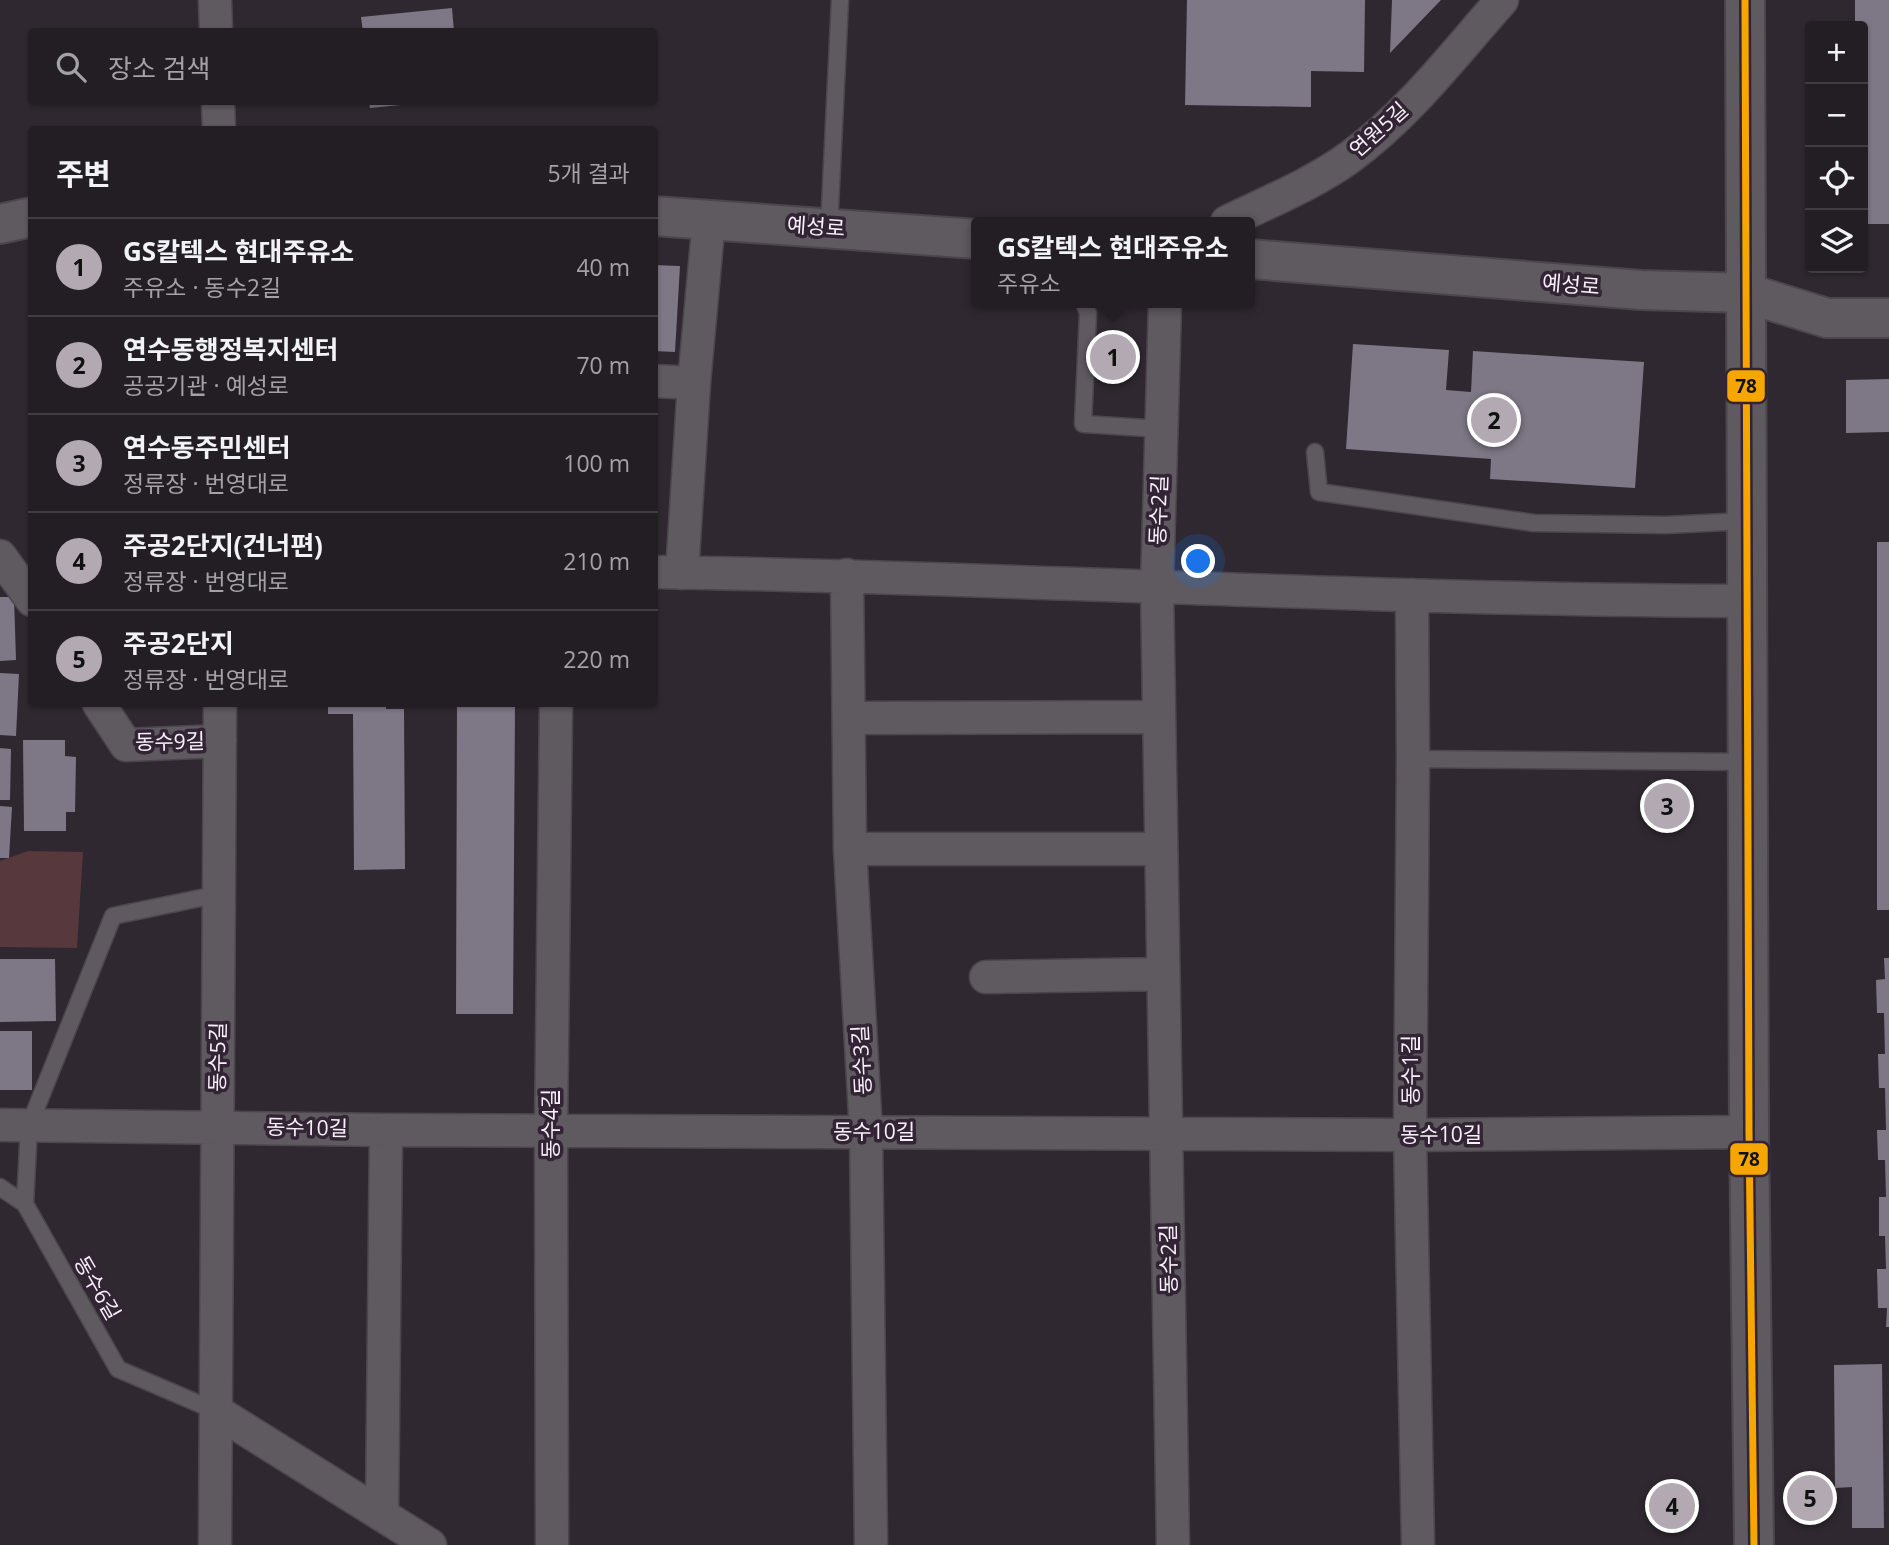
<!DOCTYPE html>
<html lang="ko">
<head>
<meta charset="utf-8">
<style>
	body { margin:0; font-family:"Open Sans","Noto Sans KR",sans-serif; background:#2b272c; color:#f1f3f6 }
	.controls { position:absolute; right:21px; top:21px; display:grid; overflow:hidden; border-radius:7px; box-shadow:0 2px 5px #0004 }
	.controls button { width:63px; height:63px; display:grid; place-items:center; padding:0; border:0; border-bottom:2px solid #403c41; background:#231e24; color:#f1f3f6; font:35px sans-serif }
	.you { position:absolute; left:1199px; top:562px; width:24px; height:24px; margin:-18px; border:5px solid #fff; border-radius:50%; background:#1a73e8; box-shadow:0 0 0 10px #1a73e833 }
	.badge { display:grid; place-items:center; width:46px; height:46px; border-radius:50%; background:#b2a9b3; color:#111; font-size:23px; font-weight:700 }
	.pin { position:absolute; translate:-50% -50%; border:4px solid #fff; box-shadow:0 2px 7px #0006 }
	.popup { position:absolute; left:971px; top:217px; width:284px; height:91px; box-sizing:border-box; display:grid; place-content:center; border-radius:7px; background:#231e24; filter:drop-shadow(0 2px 5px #0005); font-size:23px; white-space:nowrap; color:#a3a2a6 }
	.popup b { font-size:26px; color:#f1f3f6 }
	.popup::after { content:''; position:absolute; left:50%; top:100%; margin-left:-14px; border:14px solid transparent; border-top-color:#231e24 }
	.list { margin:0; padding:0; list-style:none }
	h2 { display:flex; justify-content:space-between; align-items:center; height:91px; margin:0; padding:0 28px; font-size:30px }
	h2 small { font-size:23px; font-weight:400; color:#a3a2a6 }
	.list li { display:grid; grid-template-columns:46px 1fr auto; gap:21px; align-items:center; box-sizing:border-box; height:98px; padding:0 28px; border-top:2px solid #403c41 }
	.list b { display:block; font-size:26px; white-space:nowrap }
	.list p { margin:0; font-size:23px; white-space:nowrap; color:#a3a2a6 }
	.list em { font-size:23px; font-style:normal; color:#a3a2a6 }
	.icon { flex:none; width:38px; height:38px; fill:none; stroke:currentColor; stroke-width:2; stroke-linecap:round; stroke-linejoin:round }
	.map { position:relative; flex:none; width:1889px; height:1545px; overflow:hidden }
	.search { position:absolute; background:#231e24; box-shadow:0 2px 5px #0004; left:28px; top:28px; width:630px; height:77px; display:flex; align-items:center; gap:18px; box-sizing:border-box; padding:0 24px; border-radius:7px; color:#a3a2a6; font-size:26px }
	.panel { position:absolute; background:#231e24; box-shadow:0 2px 5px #0004; left:28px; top:126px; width:630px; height:581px; border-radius:7px }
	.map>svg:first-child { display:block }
	.green { fill:#57393d }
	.building { fill:#7e7886 }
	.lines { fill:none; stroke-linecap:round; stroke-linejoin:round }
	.lane-casing { stroke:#4c454d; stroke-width:19 }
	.street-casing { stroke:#4c454d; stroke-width:35 }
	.secondary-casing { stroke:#4c454d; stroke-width:42 }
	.lane { stroke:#5f5960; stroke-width:16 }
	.street { stroke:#5f5960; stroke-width:32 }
	.secondary { stroke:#5f5960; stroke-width:38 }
	.bus-1-casing { stroke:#322434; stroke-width:12 }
	.bus-1 { stroke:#f7a600; stroke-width:7 }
	.labels { text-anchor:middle; stroke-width:7; stroke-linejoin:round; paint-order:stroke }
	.street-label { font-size:21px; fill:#f8effa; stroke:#322434 }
	.line-badge { stroke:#322434; stroke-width:2.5 }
	.pale-badge-label { font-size:19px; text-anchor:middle; font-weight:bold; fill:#111 }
</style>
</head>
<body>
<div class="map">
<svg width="1889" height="1545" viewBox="0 0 1889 1545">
	<rect width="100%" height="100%" fill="#2f2830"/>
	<!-- green -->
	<path class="green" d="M28,851L83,852L77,948L0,947V861Z"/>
	<!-- building -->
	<path class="building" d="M1187,0H1365L1364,72L1311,71V107L1185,105Z
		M1392,0H1441L1390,53Z
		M1855,0H1889V224H1863V26H1855Z
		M452,8L454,32H363L361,17Z
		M369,102H421V103L370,108Z
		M654,265L680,266L675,352L654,351Z
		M1353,344L1449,350L1446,390L1471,392L1473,351L1644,362L1635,488L1490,479L1491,459L1346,449Z
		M1889,379V432L1846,433V380Z
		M1877,542H1889V910H1877Z
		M0,597H14L16,660L0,661Z
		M0,673L19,674L16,736L0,735Z
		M328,704H386V709H404L405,869L354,870L353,714H328Z
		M457,704H515L513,1014H456Z
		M23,740H65V756L76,757L75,812H66V831H24Z
		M0,748L11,749L10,800H0Z
		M0,806L12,807L9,858H0Z
		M1884,958H1889V1327H1886L1887,1308H1878L1877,1269H1886L1885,1236H1879V1197H1886L1885,1160H1878L1877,1130H1886L1885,1088H1879L1878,1054H1885L1884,1013H1877L1876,980L1885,979Z
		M0,959H55L56,1021L0,1022Z
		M0,1031H32V1090H0Z
		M1882,1364L1884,1528H1852V1487L1835,1488L1834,1365Z"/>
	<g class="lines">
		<!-- lane casing -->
		<g class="lane-casing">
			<path id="lane" d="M829,228L840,0
				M1084,303L1088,313L1083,424L1162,429
				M1315,452L1319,492L1534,523L1666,525L1746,521
				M1413,759L1748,762
				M0,1187L25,1204
				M216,1411L118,1369L25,1204L29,1126L113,916L220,894"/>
		</g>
		<!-- street casing -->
		<g class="street-casing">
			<path id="street" d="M215,0L216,32
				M218,102L219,130
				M1227,222C1268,202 1313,184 1350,157C1409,114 1454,54 1502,0
				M1165,303L1157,587L1173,1545
				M654,381L694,383
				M0,556L32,600
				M654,572C1019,578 1382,600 1747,601
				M682,573L694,383L709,219
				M847,575L850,849L866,1132L871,1545
				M1412,595L1413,759L1410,1135L1418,1545
				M99,704L126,745L220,741
				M850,718L1159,717
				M850,849H1161
				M986,977L1163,974
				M0,1125L386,1130L1410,1135L1749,1132
				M216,1411L430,1545
				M382,1514L386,1130
				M215,1545L220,704
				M552,1545L551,1131L556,704"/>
		</g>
		<!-- secondary casing -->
		<g class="secondary-casing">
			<path id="secondary" d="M1745,0L1749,1132L1754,1545
				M654,216L976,239
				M0,224L32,217
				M1250,259L1641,290L1746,293L1827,318H1889"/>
		</g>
		<!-- lane -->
		<use href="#lane" class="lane"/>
		<!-- street -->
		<use href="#street" class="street"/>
		<!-- secondary -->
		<use href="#secondary" class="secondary"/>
		<!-- bus-1 casing -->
		<g class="bus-1-casing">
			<path id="bus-1" d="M1745,0L1749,1132L1754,1545"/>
		</g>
		<!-- bus-1 -->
		<use href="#bus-1" class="bus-1"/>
	</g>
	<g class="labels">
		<!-- street labels -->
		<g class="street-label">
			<text transform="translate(1379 130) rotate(-42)" y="7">연원5길</text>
			<text transform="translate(816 227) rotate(4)" y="7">예성로</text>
			<text transform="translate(1571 285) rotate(5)" y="7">예성로</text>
			<text transform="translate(1159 510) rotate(-88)" y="7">동수2길</text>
			<text transform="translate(170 742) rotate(-1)" y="7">동수9길</text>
			<text transform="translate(218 1057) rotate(-89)" y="7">동수5길</text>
			<text transform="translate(862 1060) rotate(-93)" y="7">동수3길</text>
			<text transform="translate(1411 1070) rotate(-90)" y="7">동수1길</text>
			<text transform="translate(551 1124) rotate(-90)" y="7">동수4길</text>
			<text transform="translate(307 1128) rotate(1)" y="7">동수10길</text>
			<text x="874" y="1139">동수10길</text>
			<text x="1441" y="1142">동수10길</text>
			<text transform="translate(1169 1259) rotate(-91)" y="7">동수2길</text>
			<text transform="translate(97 1288) rotate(60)" y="7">동수6길</text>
		</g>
	</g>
	<g class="line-badge">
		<rect x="1726" y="369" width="40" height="34" rx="7" fill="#f7a600"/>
		<rect x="1729" y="1142" width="40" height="34" rx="7" fill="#f7a600"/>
	</g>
	<g class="pale-badge-label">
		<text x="1746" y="393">78</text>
		<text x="1749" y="1166">78</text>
	</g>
</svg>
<div class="controls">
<button>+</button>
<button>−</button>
<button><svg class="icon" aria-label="locate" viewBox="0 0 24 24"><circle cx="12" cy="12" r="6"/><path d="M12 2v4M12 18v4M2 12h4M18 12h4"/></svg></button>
<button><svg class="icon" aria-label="layers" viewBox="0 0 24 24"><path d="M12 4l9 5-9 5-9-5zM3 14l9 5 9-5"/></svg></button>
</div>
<div class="you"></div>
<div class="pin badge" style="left:1113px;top:357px">1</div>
<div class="popup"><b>GS칼텍스 현대주유소</b>주유소</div>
<div class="pin badge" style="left:1494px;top:420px">2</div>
<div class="pin badge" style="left:1667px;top:806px">3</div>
<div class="pin badge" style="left:1672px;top:1506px">4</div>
<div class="pin badge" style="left:1810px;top:1498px">5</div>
<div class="search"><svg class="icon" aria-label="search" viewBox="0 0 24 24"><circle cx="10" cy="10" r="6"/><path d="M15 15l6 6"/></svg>장소 검색</div>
<section class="panel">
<h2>주변<small>5개 결과</small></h2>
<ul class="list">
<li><span class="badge">1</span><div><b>GS칼텍스 현대주유소</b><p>주유소 · 동수2길</p></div><em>40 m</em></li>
<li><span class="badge">2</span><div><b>연수동행정복지센터</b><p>공공기관 · 예성로</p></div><em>70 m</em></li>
<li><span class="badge">3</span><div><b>연수동주민센터</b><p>정류장 · 번영대로</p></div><em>100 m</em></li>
<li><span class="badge">4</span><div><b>주공2단지(건너편)</b><p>정류장 · 번영대로</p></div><em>210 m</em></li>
<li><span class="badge">5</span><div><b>주공2단지</b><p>정류장 · 번영대로</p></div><em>220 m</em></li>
</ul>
</section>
</div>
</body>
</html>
